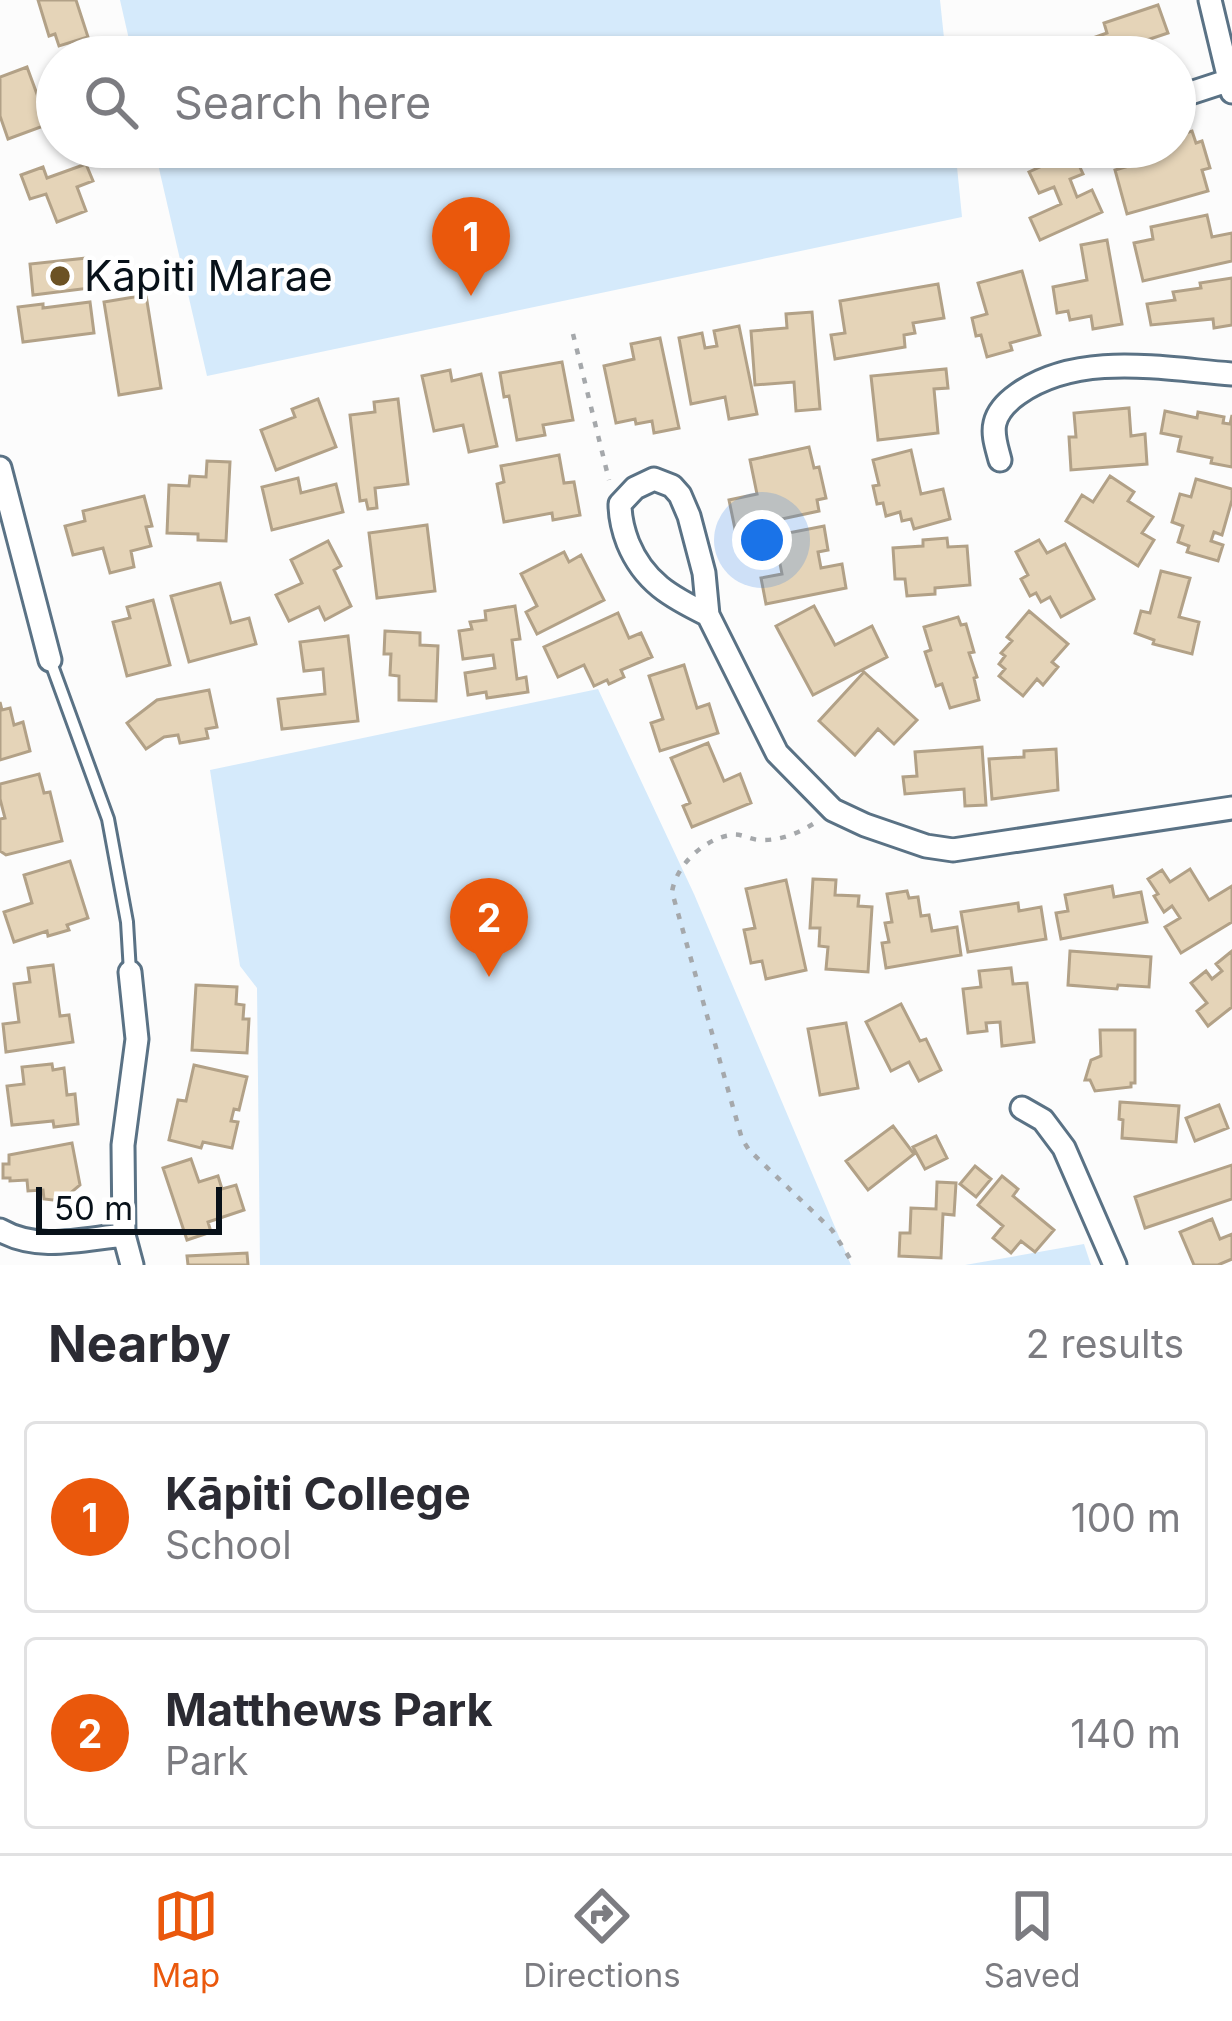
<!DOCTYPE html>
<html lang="en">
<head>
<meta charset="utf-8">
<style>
	body { margin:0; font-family:Inter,sans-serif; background:#f7f7f7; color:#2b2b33 }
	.scale { position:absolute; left:36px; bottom:30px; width:186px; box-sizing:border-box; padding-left:12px; border:6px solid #081119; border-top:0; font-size:33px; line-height:42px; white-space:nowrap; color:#081119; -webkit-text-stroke:9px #fff; paint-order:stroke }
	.you { position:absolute; left:762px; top:540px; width:42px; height:42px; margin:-30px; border:9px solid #fff; border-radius:50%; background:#1a73e8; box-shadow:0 0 0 18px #1a73e833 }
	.badge { display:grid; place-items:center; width:78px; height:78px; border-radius:50%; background:#ea580c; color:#fff; font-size:39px; font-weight:700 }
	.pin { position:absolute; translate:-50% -99px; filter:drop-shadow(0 3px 6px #0008) }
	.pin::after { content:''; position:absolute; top:63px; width:42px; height:36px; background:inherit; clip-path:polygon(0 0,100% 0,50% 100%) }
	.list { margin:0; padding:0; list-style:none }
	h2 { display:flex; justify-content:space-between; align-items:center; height:156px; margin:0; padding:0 48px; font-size:51px }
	h2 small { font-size:39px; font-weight:400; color:#7c7c81 }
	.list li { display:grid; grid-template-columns:78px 1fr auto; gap:36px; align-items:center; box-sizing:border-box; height:192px; margin:0 24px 24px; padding:0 24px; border:3px solid #e1e1e2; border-radius:12px }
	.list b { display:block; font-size:45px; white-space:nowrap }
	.list p { margin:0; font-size:39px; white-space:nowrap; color:#7c7c81 }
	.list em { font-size:39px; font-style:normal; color:#7c7c81 }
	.icon { flex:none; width:66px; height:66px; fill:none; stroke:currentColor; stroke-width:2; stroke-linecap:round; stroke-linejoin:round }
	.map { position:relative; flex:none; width:1232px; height:1265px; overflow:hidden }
	.search { position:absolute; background:#fff; box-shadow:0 3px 9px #0004; left:36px; right:36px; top:36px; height:132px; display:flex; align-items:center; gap:30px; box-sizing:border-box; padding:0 42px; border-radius:66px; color:#7c7c81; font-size:45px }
	.sheet { height:588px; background:#fff }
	nav { display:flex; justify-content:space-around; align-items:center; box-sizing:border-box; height:168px; border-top:3px solid #e1e1e2; background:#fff; font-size:33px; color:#7c7c81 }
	nav a { display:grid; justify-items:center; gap:6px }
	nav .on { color:#ea580c }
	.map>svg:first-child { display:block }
	.green { fill:#d5eafb }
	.building { fill:#e5d4b8; stroke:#b2a187; stroke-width:3 }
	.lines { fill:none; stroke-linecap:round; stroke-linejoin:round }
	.service-casing { stroke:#5a7285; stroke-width:16 }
	.minor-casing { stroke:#5a7285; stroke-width:27 }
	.path { stroke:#a5a8ab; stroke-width:4.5; stroke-dasharray:6 9; stroke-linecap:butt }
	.service { stroke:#fff; stroke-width:10 }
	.minor { stroke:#fff; stroke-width:21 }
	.poi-dot { fill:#6c5224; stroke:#fff; stroke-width:4.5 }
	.labels { text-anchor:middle; stroke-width:9; stroke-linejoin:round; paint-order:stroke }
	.poi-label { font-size:42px; fill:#081119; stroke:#fff; text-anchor:start }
</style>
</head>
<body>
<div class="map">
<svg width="1232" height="1265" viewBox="0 0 1232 1265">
	<rect width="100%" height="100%" fill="#fcfcfc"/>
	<!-- green -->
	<path class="green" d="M120,0H940L946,57H133Z
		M154,147H955L962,217L207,376Z
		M598,689L694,894L851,1265H260L257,988L240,966L210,770Z
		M1084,1244L1091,1265H965Z"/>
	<!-- building -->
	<path class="building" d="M38,0H76L88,37L59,46L55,34L49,36Z
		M1158,5L1168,33L1141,42L1146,57H1096L1090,39L1107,33L1104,23Z
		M1059,48L1061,57H997L1033,49L1034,54Z
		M27,67L41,105L57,99V121L8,139L0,116V77Z
		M1192,131L1196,143L1202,141L1210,168L1202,170L1208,191L1127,214L1115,170L1153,159L1150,147H1175V136Z
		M1073,152L1083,174L1070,179L1077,197L1092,190L1102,212L1040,240L1030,218L1061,204L1054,187L1039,193L1029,172Z
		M86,164L93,181L77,187L86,211L57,222L46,194L30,199L21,175L43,167L47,178Z
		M1207,215L1212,237L1232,233V261L1143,281L1134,243L1153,239L1151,227Z
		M1107,240L1122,324L1093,329L1091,316L1070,320L1068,311L1057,313L1053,287L1087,280L1081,245Z
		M87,258L90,288L33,295L30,264Z
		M1022,271L1040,335L1010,343L1012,350L987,357L981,335L976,336L972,318L987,314L978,283Z
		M1232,278V325L1214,328L1213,319L1151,325L1147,304L1175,300L1173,292L1201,288L1200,283Z
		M938,284L944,318L913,323L915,333L904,335L905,347L835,359L831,335L845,333L840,301Z
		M146,295L161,388L119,395L104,302Z
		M90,302L94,333L23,342L18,307L43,304V308Z
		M812,312L820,409L796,411L794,382L755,385L751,331L787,328L786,314Z
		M739,326L757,414L729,419L725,397L691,404L679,338L702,333L705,348L717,346L714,331Z
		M660,338L679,428L654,433L652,421L636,424L635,419L616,423L604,366L634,359L631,344Z
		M562,362L573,420L543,425L545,435L517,440L509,396L504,397L500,373Z
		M946,369L948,388L934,389L938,433L878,440L871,376Z
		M450,370L452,381L481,374L497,446L469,452L463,425L434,431L422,376Z
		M318,399L336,447L276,470L261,430L295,417L292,409Z
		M398,399L408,484L375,488L377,508L368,509L366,500L360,501L350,415L375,412L374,402Z
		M1129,408L1131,436L1145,434L1147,464L1071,470L1069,437H1076L1074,413Z
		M1165,411L1197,418L1198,412L1224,417L1223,423L1230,424L1232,415V467L1211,463L1212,458L1178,451L1181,437L1161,433Z
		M809,447L814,468L819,467L826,498L817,500L819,511L735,529L729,500L757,494L750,460Z
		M911,450L921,494L943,489L950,519L914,529L911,519L902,521L900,512L886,516L883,503L877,504L873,486L879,485L873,460Z
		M559,455L564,483L574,482L580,515L553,520L552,513L504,522L497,484L504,482L501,466Z
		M207,461L230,462L226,541L198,540V534L167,533L169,485L189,486L190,476L206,477Z
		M1110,476L1134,492L1128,501L1153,517L1142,533L1154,540L1138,566L1066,521L1082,495L1093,502Z
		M298,478L301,493L336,484L343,512L272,530L262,487Z
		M1196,479L1232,489V500L1222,535L1214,532L1211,541L1223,545L1218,561L1187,552L1189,546L1178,542L1183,526L1172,522L1180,494L1191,497Z
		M144,496L152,526L146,527L151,546L131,551L134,567L110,573L103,548L73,555L65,526L85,521L83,511Z
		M427,525L435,591L377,598L369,533Z
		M824,526L828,550L818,552L821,568L842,564L846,588L766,604L761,578L782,574L779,559L772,560L768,537Z
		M947,538L948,547L967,546L970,585L935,588V594L907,596L905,579H895L893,548L923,546V540Z
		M1039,540L1047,553L1065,544L1094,599L1061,617L1050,597L1041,602L1036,593L1030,596L1021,579L1028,575L1016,552Z
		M328,541L341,566L334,570L351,606L325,620L319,607L289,621L276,595L302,583L291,560Z
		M564,552L569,562L581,555L604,600L537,634L526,612L537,606L521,574Z
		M1161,571L1190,578L1179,617L1199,622L1192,654L1153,644L1154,640L1135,633L1141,611L1150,613Z
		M220,583L231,623L249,618L256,644L189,662L171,596Z
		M153,600L170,665L127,676L113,622L130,618L127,607Z
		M515,606L520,639L512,640L517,679L526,677L528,692L487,698L486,692L468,695L465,673L495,668L493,655L463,659L459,631L472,629L470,622L486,620L485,611Z
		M814,606L835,645L872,626L887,657L813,695L776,626Z
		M1029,611L1068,644L1052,662L1058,667L1043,685L1037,679L1023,696L999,676L1005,669L999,664L1005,656L1001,653L1012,641L1007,637Z
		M618,613L629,638L641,633L652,657L621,670L624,677L609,684L607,680L594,686L584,665L558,677L544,647Z
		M958,617L961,625L966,624L974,652L969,653L977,677L974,678L979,700L950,708L942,684L936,686L925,652L931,650L924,627Z
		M385,631L420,633V645L438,646L436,701L399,700V676L390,675L391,654H384Z
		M348,636L358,721L282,729L278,699L325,694L323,669L304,671L300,642Z
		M684,665L697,708L709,704L718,733L660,751L651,723L663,719L649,676Z
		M864,672L917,720L894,744L878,729L855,755L819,721Z
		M209,690L217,727L206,729L208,738L180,743L178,735L164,737L146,749L127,723L157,700Z
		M0,702L2,710L10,708L14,725L23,722L30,751L0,760Z
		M708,743L724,781L740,774L751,803L692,827L683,806L690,803L671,758Z
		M982,747L986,805L965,806L964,789L905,794L903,777L917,776L915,752Z
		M1056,749L1058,790L992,799L989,759L1024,757V751Z
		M39,774L44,793L50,792L62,841L6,855L0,851V819L5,818L0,799V784Z
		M70,861L88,918L67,925L69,930L48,936L47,931L14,942L4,912L32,903L24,875Z
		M1190,869L1209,900L1232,886V922L1181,953L1165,927L1180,918L1172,906L1164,912L1154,896L1158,894L1148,879L1162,870L1170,882Z
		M813,879L836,880L835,895L859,896L858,906L872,907L868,972L826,969L828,947L819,946L820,928H810Z
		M786,880L806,970L766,979L762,961L751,963L744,930L755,928L746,889Z
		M1112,886L1114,897L1141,892L1147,922L1061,939L1056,913L1068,911L1065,895Z
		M907,891L909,898L918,897L921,916L929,915L932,931L957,927L961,955L886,968L882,943L889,942L885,923L892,922L887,894Z
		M1018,903L1019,911L1041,907L1046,939L968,952L961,912Z
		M1070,951L1151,957L1149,987L1118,985L1117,989L1068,985Z
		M1232,951V1007L1208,1026L1197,1011L1207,1003L1191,983L1206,971L1212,979L1222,971L1216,964Z
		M53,965L60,1016L69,1015L73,1042L6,1052L3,1024L19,1022L14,984L30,982L28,968Z
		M1011,968L1013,984L1027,983L1034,1042L1002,1046L1000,1022L986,1023L987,1031L968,1033L963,989L981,987L979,971Z
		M196,985L237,987L236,1004L244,1005L243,1019H249L247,1053L192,1050Z
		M901,1004L920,1041L926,1039L941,1070L919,1081L909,1062L891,1071L866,1022Z
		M846,1023L858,1088L820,1095L808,1029Z
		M1100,1030H1135V1083H1131V1087L1095,1091L1090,1080H1085L1091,1060L1101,1056Z
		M52,1064L53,1070L64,1068L67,1095L75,1094L78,1124L54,1127L53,1121L12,1125L7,1086L24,1084L22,1067Z
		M194,1065L247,1077L239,1110L234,1109L231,1121L238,1122L232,1148L203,1142L201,1148L169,1140L178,1100L186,1101Z
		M1120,1102L1179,1106L1176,1142L1122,1138L1123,1120L1119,1119Z
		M1219,1105L1228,1128L1195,1141L1186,1118Z
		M893,1126L914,1154L868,1190L846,1161Z
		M936,1136L947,1158L925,1169L913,1147Z
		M72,1143L80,1185L67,1196L53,1200L44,1199L43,1190L28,1191L27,1180L10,1181V1178H3V1164H9V1155Z
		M191,1159L199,1182L218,1176L222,1189L236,1185L244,1210L208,1222L211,1232L187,1240L163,1168Z
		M1232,1165V1199L1145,1228L1135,1197Z
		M975,1166L991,1179L976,1197L960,1184Z
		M1002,1176L1018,1189L1013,1196L1054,1230L1035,1252L1021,1241L1011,1253L993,1238L1003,1226L978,1205Z
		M937,1182L956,1183L954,1215L943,1214L941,1258L899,1256L900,1233H910L911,1208L936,1209Z
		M1212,1219L1220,1239L1232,1234V1259L1218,1265H1194L1180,1232Z
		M247,1253L248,1265H188L187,1256Z"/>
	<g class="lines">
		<!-- service casing -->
		<g class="service-casing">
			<path id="service" d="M50,660L108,819L127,922L130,972"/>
		</g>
		<!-- minor casing -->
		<g class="minor-casing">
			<path id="minor" d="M1210,0L1232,92
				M1175,98L1227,81
				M1000,460C997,448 992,435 995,423C998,410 1008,401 1018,394C1079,351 1163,369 1232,374
				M0,468L50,660
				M708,615C671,597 644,582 628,543C623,530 620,518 620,504L635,488L654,479L672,486L680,495L689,516L704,573L708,615L777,753L833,810L865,825L926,846L953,850L1232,808
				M130,972L137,1039L123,1145L124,1235L132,1265
				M1022,1108L1043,1120L1064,1148L1115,1265
				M0,1230C38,1252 83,1239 124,1235"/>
		</g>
		<!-- path -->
		<path class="path" d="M573,334L609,480
			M813,824C797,834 779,841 759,840C748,839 741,833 731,835C704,839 676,865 672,892L742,1139L749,1150L832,1230L854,1265"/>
		<!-- service -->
		<use href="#service" class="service"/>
		<!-- minor -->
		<use href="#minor" class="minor"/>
	</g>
	<!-- markers -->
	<circle class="poi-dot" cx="60" cy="276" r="12"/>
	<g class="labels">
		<!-- poi labels -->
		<g class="poi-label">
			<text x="84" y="291">Kāpiti Marae</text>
		</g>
	</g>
</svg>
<div class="scale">50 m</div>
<div class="you"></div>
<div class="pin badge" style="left:471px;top:296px">1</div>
<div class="pin badge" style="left:489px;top:977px">2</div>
<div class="search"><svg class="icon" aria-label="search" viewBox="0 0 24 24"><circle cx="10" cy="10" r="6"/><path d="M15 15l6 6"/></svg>Search here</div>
</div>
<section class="sheet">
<h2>Nearby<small>2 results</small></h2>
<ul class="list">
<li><span class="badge">1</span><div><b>Kāpiti College</b><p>School</p></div><em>100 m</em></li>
<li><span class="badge">2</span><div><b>Matthews Park</b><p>Park</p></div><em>140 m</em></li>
</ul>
</section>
<nav>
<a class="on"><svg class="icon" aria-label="map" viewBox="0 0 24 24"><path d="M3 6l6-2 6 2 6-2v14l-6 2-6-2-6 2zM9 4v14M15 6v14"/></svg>Map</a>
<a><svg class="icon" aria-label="directions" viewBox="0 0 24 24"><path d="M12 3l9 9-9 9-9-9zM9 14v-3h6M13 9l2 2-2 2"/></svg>Directions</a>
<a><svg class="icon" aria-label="saved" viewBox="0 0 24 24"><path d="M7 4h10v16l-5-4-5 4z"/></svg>Saved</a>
</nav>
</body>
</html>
